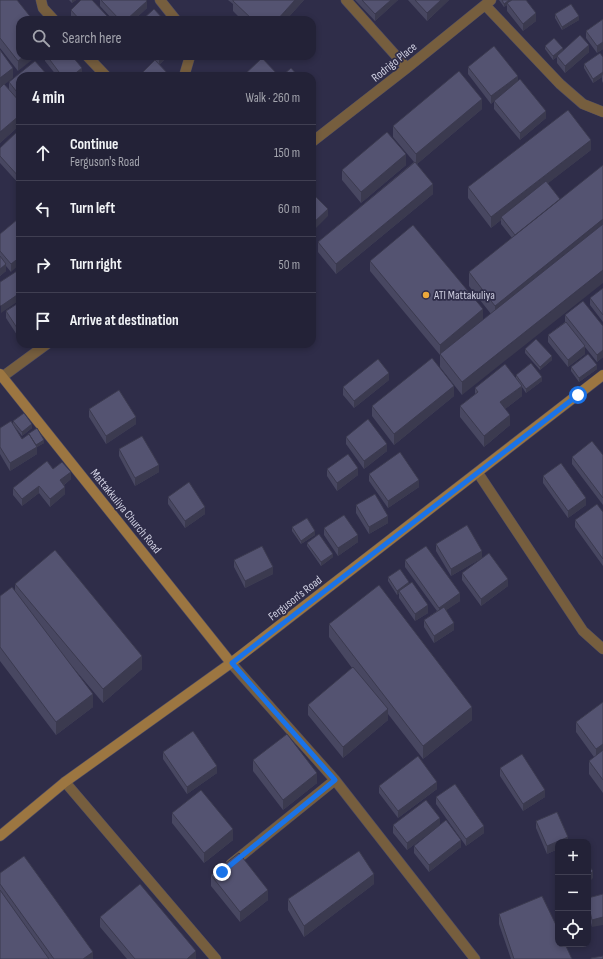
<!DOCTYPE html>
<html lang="en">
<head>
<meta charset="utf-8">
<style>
	body { margin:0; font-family:"Sofia Sans Condensed",sans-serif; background:#2b2a3f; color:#f1f3f6 }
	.controls { position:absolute; right:12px; bottom:12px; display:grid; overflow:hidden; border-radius:8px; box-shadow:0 2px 6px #0003 }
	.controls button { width:36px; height:36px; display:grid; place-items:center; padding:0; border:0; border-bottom:1px solid #403f52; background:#232237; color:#f1f3f6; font:20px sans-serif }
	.stop { position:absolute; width:12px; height:12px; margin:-9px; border:3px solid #1a73e8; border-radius:50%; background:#fff }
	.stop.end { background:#1a73e8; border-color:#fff; box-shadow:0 1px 4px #0008 }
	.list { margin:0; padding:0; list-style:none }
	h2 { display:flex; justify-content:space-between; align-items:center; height:52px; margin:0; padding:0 16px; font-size:17px }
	h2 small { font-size:13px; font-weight:400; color:#a3a4ad }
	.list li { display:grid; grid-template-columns:26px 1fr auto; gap:12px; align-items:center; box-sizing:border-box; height:56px; padding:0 16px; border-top:1px solid #403f52 }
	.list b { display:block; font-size:15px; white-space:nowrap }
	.list p { margin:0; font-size:13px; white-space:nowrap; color:#a3a4ad }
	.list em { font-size:13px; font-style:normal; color:#a3a4ad }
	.icon { flex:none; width:22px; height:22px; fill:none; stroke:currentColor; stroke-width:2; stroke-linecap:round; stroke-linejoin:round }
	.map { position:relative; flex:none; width:603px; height:959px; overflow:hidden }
	.search { position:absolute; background:#232237; box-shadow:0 2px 6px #0003; left:16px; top:16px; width:300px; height:44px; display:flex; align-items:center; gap:10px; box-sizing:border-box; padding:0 14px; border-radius:12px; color:#a3a4ad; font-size:15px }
	.panel { position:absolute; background:#232237; box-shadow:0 2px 6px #0003; left:16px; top:72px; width:300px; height:276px; border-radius:12px }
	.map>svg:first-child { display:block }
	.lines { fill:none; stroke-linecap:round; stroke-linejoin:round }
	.street-casing { stroke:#4c4a64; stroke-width:11 }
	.secondary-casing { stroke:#4c4a64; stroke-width:11 }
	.street { stroke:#765e3e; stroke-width:10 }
	.secondary { stroke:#9c7641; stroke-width:10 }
	.wall { fill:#484761 }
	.shaded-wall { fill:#3b3a4f }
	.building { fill:#545371; stroke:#3b3a4f }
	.route { stroke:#1a73e8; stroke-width:5 }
	.poi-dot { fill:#eda83b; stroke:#2f2d49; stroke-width:1.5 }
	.labels { text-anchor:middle; stroke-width:3.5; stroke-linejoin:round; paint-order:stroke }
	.street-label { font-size:12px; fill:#cfcfe1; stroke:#2f2d49 }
	.poi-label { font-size:12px; fill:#cfcfe1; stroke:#2f2d49; text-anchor:start }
</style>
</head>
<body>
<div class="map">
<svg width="603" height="959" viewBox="0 0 603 959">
	<rect width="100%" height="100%" fill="#2f2d49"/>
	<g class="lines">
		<!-- street casing -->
		<g class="street-casing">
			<path id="street" d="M41,0L43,8L54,20
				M160,0L176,20
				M346,0L407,68
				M485,5L560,84L583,104L603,112
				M87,56L106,76
				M186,76L185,73L190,56
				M312,142L407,68L491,0
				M2,377L47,344
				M478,473L583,631L603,649
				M231,663L335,780L475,959
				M65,782L216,959
				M231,864L335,780"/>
		</g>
		<!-- secondary casing -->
		<g class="secondary-casing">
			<path id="secondary" d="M0,374L231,663
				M0,836L65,782L231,663L603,375"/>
		</g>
		<!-- street -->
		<use href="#street" class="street"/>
		<!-- secondary -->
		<use href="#secondary" class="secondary"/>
	</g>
	<!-- wall -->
	<path class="wall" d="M0,0L33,20L18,71L0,48Z
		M69,0H76L72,3Z
		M100,0H146L147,8L134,20H113L100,6Z
		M228,0H304L286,20H242L233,11V4Z
		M355,0H398L375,21Z
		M408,0H449L427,21Z
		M499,0H526L536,21L523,31L507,11V5L504,7Z
		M71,10L108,20H74L71,17Z
		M555,14L579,20L562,30L555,18Z
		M603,19V49L597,53L586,38V31Z
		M545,46L563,51L589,52L565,73L557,63V57L553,60L545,49Z
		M45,56H72L82,75L81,76H57L45,61Z
		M151,56H168L159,65Z
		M603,57V83L602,81V77L593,83L584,68V64Z
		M468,67L518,82L546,118L520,140L494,109V101L496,99L491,104L468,74Z
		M20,76V125L0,143V88L13,78L4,85L9,90V82Z
		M482,109L417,164L433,194L336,274L318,252V242L414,162L393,137V126Z
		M20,129V185L0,163V148Z
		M591,150L548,183L462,395L440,367V355L370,271V261L483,319L470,330L491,314L469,286V272L512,238L501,224V220L491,228L468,198V187Z
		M406,165L361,203L342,180V170Z
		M18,219L11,272L6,266V271L0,276V234Z
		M603,288V322L590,305V298Z
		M20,302V337L19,338L6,318V311Z
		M565,315L603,326V357L597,362L585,347V354L568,367L548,342V335L565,322Z
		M525,349L552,360L540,370L525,353Z
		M571,367L597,369L579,382L571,371Z
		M516,375L542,381L526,393L522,387V396L505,409L510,425L484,447L460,417V406L475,394V388L516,378Z
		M389,380L354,408L343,395V387Z
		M454,396L394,445L372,416V406Z
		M89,409L136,424L106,444L89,417Z
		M13,421L32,428L22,436L15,427L22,439L44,443L37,447V454L10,471L0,454V428L13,424Z
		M346,437L387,451L364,469L346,444Z
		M119,449L159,472L135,486L119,456Z
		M603,455V505L572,464V457Z
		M53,469L71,479L64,485L65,494L50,507L39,493L22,506L13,495V488Z
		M327,469L358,475L337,491L327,476Z
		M369,474L419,487L388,508L369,481Z
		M543,476L586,505L568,518L543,483Z
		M168,497L205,514L185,528L168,504Z
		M356,505L388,523L369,534L356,513Z
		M603,512V566L575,527V520Z
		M292,527L315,535L301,544L292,531Z
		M324,528L358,542L338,556L324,535Z
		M307,543L333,557L321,566L307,546Z
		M436,544L482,558L451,576L436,551Z
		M234,560L273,574L245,588L234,567Z
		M405,560L460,601L446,610L454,630L434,643L424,627V620L437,611L405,567Z
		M462,573L508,586L481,606L462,580Z
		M388,577L409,583L428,613L415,621L399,598V593L397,595L388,581Z
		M15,584L142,669L103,703L66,659L93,707L56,735L0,661V596L15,591Z
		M329,624L472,720L423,759L388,714V720L343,758L308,715V705L352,668L329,637Z
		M603,702V793L589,774V761L594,757L576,732V722Z
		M163,752L217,773L187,794L163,759Z
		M253,760L317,783L283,810L253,771Z
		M500,768L545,797L523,811L500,776Z
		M379,786L437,789L398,818L379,793Z
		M436,797L484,833L466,846L436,804Z
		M172,813L233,840L204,863L172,823Z
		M536,821L568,842H558V849L547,854L536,828Z
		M393,825H440L407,850L393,833Z
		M414,846L461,847L429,872L414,853Z
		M558,853V864L556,862V854Z
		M0,873L93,959H0Z
		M211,875L268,900L240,922L211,886Z
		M374,884L304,937L288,910V899Z
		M603,894L592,927L588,910V898Z
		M499,914L572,959H511L499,924Z
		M100,917L196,959H127L100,927Z"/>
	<!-- shaded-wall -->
	<path class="shaded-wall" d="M72,0H76L72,3Z
		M295,0H304L286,20H277Z
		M391,0H398L375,21V14Z
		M441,0H449L427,21V13Z
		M509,0H514L507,3V5L504,7V4Z
		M147,1V8L134,20H126Z
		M536,13V21L523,31V24Z
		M579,16V20L562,30V27Z
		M603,42V49L597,53V46Z
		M589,45V52L565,73V66Z
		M563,48V52L553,60V56Z
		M24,56H37L18,71V61Z
		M160,56H168L159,65V58Z
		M13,68V78L0,88V78Z
		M82,68V75L72,76Z
		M603,72V76L602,74V77L593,83V79Z
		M518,76V83L491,104V96Z
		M314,93V103L312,105V94Z
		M482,99V109L416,165V154Z
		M546,111V118L520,140V133Z
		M20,115V125L0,143V132Z
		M591,140V150L502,219L501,217V220L491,228V217Z
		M406,154V165L361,203V192Z
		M433,184V194L336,274V264Z
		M328,209V216L312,232V224Z
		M603,219V232L495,319V306Z
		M20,257V264L11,272V264Z
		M6,264V271L0,276V269Z
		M603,270V283L462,395V382Z
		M20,293V300L1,313V306Z
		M483,309V319L441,355L440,354V345Z
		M20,330V337L19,338V331Z
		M290,344H295L290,348Z
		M585,346V354L568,367V360Z
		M603,350V357L597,362V355Z
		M552,356V360L540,370V367Z
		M597,365V369L579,382V378Z
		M389,373V380L354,408V401Z
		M542,377V381L526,393V389Z
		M454,386V396L394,445V434Z
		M522,386V396L500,413V402Z
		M510,415V425L484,447V436Z
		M136,417V424L106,444V436Z
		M32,424V428L22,436V432Z
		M44,440V443L37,447V454L10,471V463L34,445Z
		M387,444V451L364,469V461Z
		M159,465V472L135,486V478Z
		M358,468V475L337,491V483Z
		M71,472V479L60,488V480Z
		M419,480V487L388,508V501Z
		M39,486V493L22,506V499Z
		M65,487V494L50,507V499Z
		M586,498V505L568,518V511Z
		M205,507V514L185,528V521Z
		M388,516V523L369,534V527Z
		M315,531V535L301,544V541Z
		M358,535V542L338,556V548Z
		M482,551V558L451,576V569Z
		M333,554V557L321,566V562Z
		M273,567V574L245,588V581Z
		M508,579V586L481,606V599Z
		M409,582V586L399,591V593L397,595V591Z
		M460,593V601L439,615V608Z
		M428,605V613L415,621V614Z
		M454,623V630L434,643V636Z
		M142,656V669L103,703V689Z
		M93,694V707L56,735V722Z
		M472,707V720L423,759V746Z
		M388,709V720L343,758V747Z
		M603,744V755L596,760V749Z
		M217,766V773L187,794V787Z
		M317,773V783L283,810V800Z
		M437,782V789L398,818V811Z
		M545,790V797L523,811V804Z
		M440,818V825L407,850V843Z
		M484,826V833L466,846V839Z
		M233,829V840L204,863V853Z
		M568,837V842H558V849L547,854V846Z
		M461,840V847L429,872V865Z
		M593,871V878L588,883V876Z
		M374,874V884L304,937V926Z
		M268,890V900L240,922V912Z
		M603,917V925L592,927V920Z
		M196,951V959H187Z
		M93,952V959H83Z"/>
	<!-- building -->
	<path class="building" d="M0,0H17L33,20H20V56H24L18,61L0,38Z
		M81,0H92L108,17L105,20H80L71,10Z
		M101,0H146L147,1L126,20H120Z
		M233,0H295L277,20H253L233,1Z
		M362,0H391L375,14Z
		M415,0H441L427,13Z
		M502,0H509L504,4Z
		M512,0H526L536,13L523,24L507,3Z
		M571,4L579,16L562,27L555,14Z
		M154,9L164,20H142Z
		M603,19V42L597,46L586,31Z
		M580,35L589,45L565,66L557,56Z
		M554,38L563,48L553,56L545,46Z
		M494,46L518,76L491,96L468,67Z
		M0,50L13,68L0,78Z
		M600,53L603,57V72L593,79L584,64Z
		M47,56H72L82,68L72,76H62Z
		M262,58L279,76H243Z
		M155,60L170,76H139Z
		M35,61L48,76H20V96L9,82Z
		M291,68L298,76H282Z
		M459,71L482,99L416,154L393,126Z
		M520,79L546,111L520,133L494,101Z
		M4,84L20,102V115L0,132V88Z
		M568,110L591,140L491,217L468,187Z
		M20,129V178L0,156V148Z
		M387,132L406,154L361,192L342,170Z
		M415,162L433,184L336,264L318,242Z
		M603,165V219L495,306L469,272Z
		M546,181L560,199L515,235L501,217Z
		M312,193L328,209L312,224Z
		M18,219L20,222V257L11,264L0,251V234Z
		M603,224V270L462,382L440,354Z
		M413,225L483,309L440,345L370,261Z
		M0,256L6,264L0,269Z
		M17,271L20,274V293L1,306L0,305V282Z
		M603,288V315L590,298Z
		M583,301L603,326V350L597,355L565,315Z
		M20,302V330L19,331L6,311Z
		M566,322L585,346L568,360L548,335Z
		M536,339L552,356L540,367L525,349Z
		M588,354L597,365L579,378L571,367Z
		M432,358L454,386L394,434L372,406Z
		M378,359L389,373L354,401L343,387Z
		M531,363L542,377L526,389L516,375Z
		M505,364L522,386L500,402L510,415L484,436L460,406L478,392L475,388Z
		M119,390L136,417L106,436L89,409Z
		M24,413L32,424L22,432L13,421Z
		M368,419L387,444L364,461L346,437Z
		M11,421L22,439L29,434L37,447L10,463L0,447V428Z
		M37,428L44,440L36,445L29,434L28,435V434Z
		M142,436L159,465L135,478L119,449Z
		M592,441L603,455V498L572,457Z
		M400,452L419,480L388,501L369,474Z
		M348,454L358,468L337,483L327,469Z
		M47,461L53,469L62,462L71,472L60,480L65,487L50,499L39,486L22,499L13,488Z
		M561,463L586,498L568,511L543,476Z
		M189,482L205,507L185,521L168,497Z
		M375,494L388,516L369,527L356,505Z
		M597,504L603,512V559L575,520Z
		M344,515L358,535L338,548L324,528Z
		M307,518L315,531L301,541L292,527Z
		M467,525L482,551L451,569L436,544Z
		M319,534L333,554L321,562L307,543Z
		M262,546L273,567L245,581L234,560Z
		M426,546L460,593L439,608L405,560Z
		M55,550L142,656L103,689L15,584Z
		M489,553L508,579L481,599L462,573Z
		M400,569L409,582L397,591L388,577Z
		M412,582L428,605L415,614L399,591Z
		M379,585L472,707L423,746L329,624Z
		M12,587L93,694L56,722L0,647V596Z
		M444,607L454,623L434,636L424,620Z
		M353,667L388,709L343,747L308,705Z
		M603,702V744L596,749L576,722Z
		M193,731L217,766L187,787L163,752Z
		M287,734L317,773L283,800L253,760Z
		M603,750V780L589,761Z
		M522,754L545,790L523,804L500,768Z
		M418,756L437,782L398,811L379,786Z
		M455,784L484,826L466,839L436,797Z
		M201,790L233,829L204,853L172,813Z
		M426,800L440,818L407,843L393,825Z
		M557,812L568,837L547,846L536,821Z
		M446,820L461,840L429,865L414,846Z
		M359,851L374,874L304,926L288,899Z
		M239,853L268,890L240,912L211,875Z
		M558,853V857L556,854Z
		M24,856L93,952L83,959H54L0,884V873Z
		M588,865L593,871L588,876Z
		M140,884L196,951L187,959H135L100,917Z
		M0,890L49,959H0Z
		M603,894V917L592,920L588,903V898Z
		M542,896L558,929V944H565L572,959H514L499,914Z
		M603,956V959H591V958Z"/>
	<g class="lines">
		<!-- route -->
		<path class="route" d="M222,872L335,780L232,663L578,395"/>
	</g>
	<!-- markers -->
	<circle class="poi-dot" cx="426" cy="295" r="4"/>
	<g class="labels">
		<!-- street labels -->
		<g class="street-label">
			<text transform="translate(394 62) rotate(-39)" y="4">Rodrigo Place</text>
			<text transform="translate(126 511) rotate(51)" y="4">Mattakkuliya Church Road</text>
			<text transform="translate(295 598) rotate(-38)" y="4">Ferguson's Road</text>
		</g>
		<!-- poi labels -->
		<g class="poi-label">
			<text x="434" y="299">ATI Mattakuliya</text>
		</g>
	</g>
</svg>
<div class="controls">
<button>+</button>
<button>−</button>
<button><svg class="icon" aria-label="locate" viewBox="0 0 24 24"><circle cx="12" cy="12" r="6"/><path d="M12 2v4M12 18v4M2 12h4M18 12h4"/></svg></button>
</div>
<div class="stop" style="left:578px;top:395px"></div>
<div class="stop end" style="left:222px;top:872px"></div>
<div class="search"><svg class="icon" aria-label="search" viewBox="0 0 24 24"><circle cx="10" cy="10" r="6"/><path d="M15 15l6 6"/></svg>Search here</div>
<section class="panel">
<h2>4 min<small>Walk · 260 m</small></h2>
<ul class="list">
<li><svg class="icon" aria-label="ahead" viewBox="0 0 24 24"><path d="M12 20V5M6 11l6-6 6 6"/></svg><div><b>Continue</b><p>Ferguson's Road</p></div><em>150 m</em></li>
<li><svg class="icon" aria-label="left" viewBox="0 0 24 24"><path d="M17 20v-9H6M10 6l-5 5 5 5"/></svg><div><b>Turn left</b></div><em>60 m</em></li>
<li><svg class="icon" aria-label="right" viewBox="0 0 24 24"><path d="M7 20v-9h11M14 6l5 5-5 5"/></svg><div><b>Turn right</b></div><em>50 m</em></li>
<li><svg class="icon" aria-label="arrive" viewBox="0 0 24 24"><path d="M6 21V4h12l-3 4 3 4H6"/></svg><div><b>Arrive at destination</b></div></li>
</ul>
</section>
</div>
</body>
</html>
